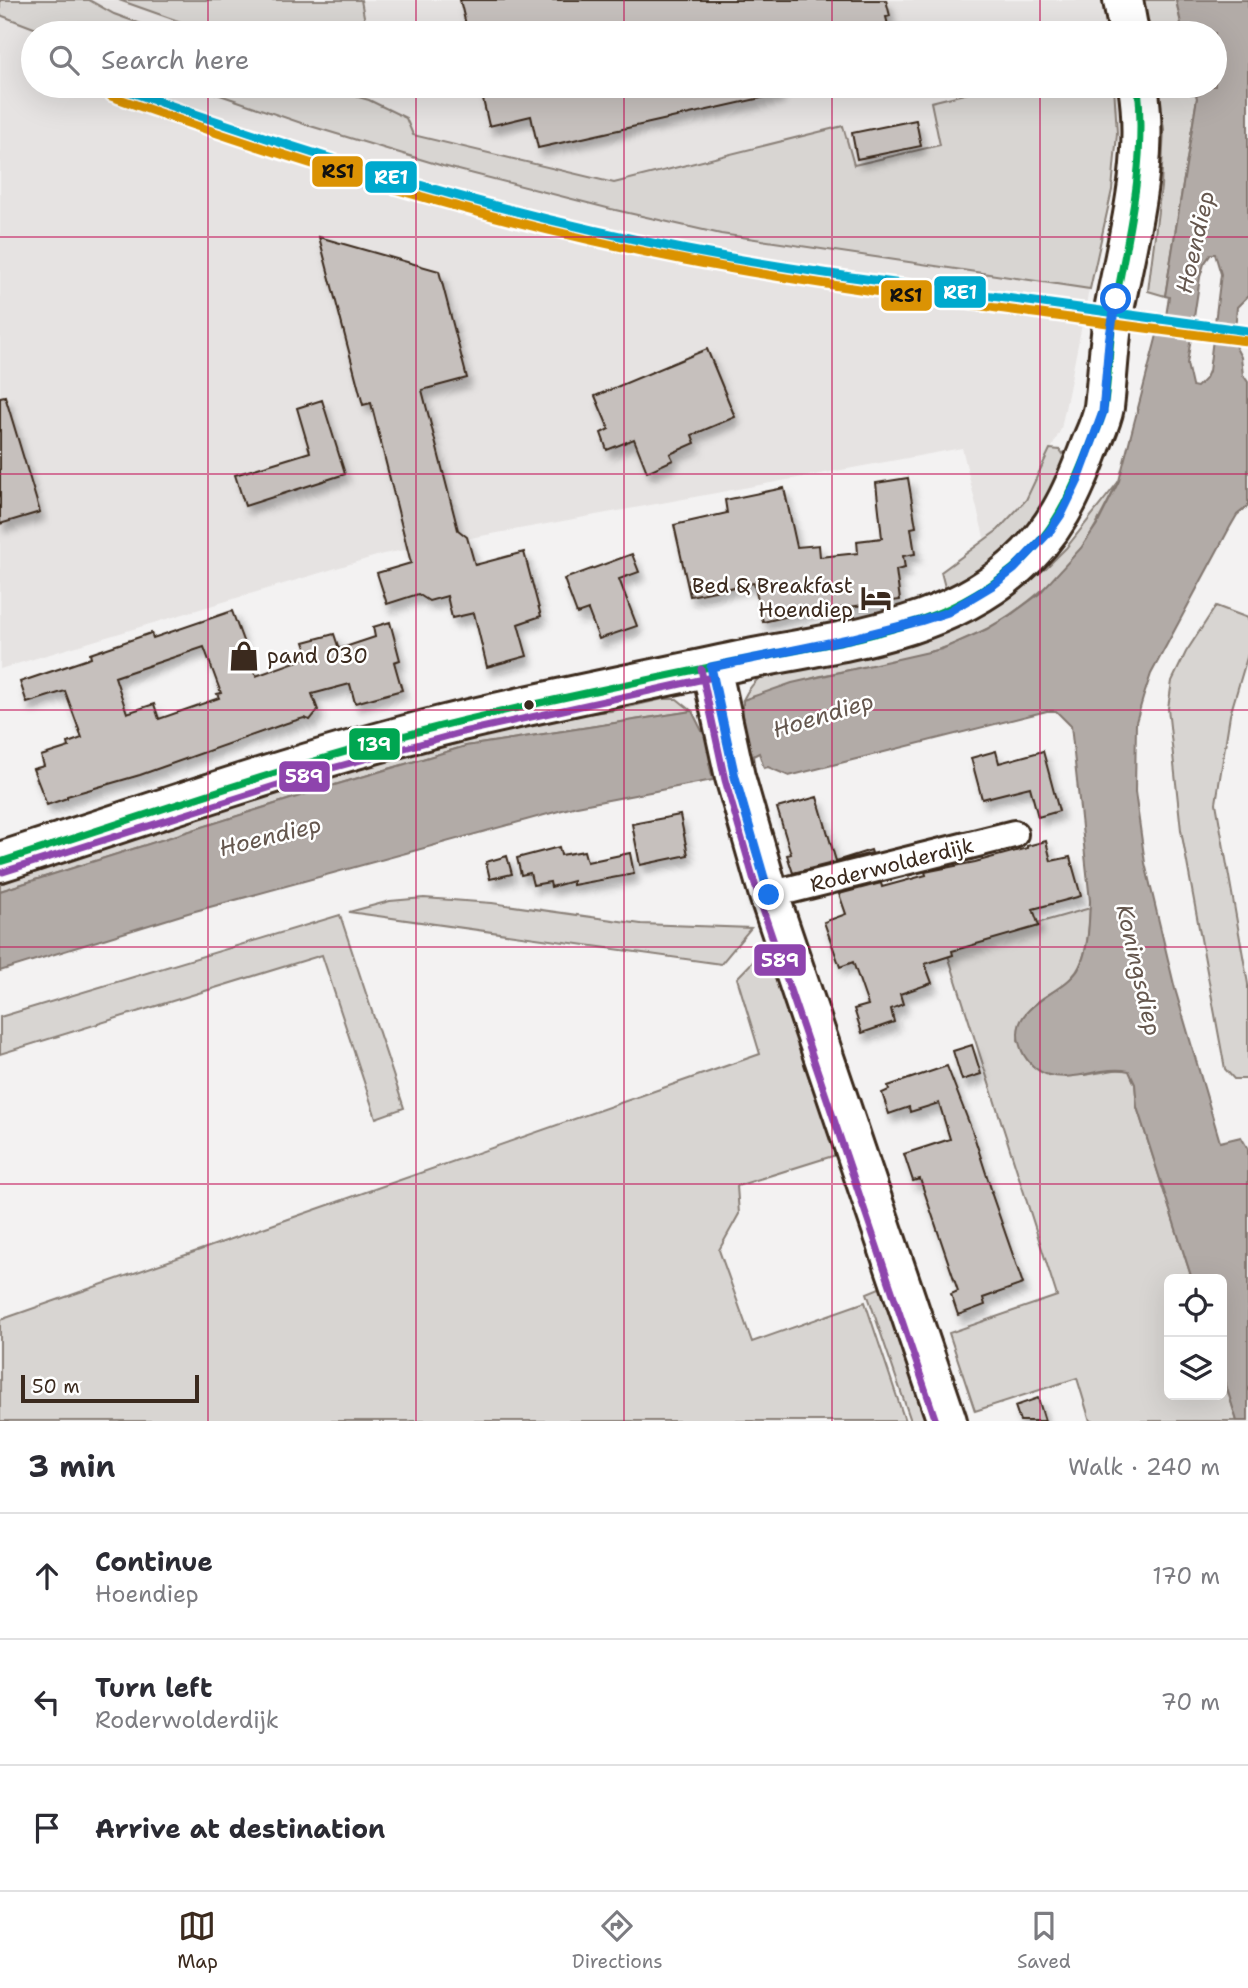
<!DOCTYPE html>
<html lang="en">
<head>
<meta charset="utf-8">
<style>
	body { margin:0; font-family:"Shantell Sans",sans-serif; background:#f2f2f3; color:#2b2b33 }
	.controls { position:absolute; right:21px; bottom:21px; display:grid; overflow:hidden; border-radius:10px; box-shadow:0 7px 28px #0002 }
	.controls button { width:63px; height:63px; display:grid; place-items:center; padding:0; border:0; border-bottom:2px solid #e1e1e2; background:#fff; color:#2b2b33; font:35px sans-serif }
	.scale { position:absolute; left:21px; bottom:18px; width:178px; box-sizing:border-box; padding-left:7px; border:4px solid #3b2a1e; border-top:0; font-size:19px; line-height:24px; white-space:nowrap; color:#3b2a1e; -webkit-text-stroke:5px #fff; paint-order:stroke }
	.stop { position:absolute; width:21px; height:21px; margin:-16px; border:5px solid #1a73e8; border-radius:50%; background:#fff }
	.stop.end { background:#1a73e8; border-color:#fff; box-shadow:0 2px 7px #0008 }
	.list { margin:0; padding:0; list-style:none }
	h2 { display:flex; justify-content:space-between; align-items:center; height:91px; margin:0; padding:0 28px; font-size:30px }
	h2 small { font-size:23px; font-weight:400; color:#7c7c81 }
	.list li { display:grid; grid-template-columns:46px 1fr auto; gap:21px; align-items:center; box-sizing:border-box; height:126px; padding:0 28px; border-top:2px solid #e1e1e2 }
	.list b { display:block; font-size:26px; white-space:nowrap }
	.list p { margin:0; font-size:23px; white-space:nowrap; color:#7c7c81 }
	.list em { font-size:23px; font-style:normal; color:#7c7c81 }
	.icon { flex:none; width:38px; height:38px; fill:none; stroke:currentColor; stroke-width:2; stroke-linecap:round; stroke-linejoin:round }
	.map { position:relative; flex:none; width:1248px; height:1421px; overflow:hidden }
	.search { position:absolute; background:#fff; box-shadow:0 7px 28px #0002; left:21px; right:21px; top:21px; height:77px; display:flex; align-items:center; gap:18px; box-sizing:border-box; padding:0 24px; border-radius:38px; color:#7c7c81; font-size:26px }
	.sheet { height:469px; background:#fff }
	nav { display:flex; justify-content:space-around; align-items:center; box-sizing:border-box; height:98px; border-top:2px solid #e1e1e2; background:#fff; font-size:19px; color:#7c7c81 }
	nav a { display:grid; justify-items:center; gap:4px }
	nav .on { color:#3b2a1e }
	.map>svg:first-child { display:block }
	.built { fill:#e6e3e2 }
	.green { fill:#d8d5d2; stroke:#8a8078; stroke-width:2 }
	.water { fill:#b2aba7; stroke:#827770; stroke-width:2; fill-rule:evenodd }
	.building { fill:#c6c0bd; stroke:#3b2a1e; stroke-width:2; fill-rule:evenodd; filter:url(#shadow) }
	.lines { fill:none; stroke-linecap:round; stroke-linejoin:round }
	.street-casing { stroke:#3b2a1e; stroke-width:32 }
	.secondary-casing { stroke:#3b2a1e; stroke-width:44 }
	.street { stroke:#fff; stroke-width:26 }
	.secondary { stroke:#fff; stroke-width:38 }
	.bus-1-casing { stroke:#fff; stroke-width:12 }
	.bus-2-casing { stroke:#fff; stroke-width:12 }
	.bus-1 { stroke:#00a651; stroke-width:7 }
	.bus-2 { stroke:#8e44ad; stroke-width:7 }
	.rail-1-casing { stroke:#fff; stroke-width:14 }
	.rail-2-casing { stroke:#fff; stroke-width:14 }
	.rail-1 { stroke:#00a9ce; stroke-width:9 }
	.rail-2 { stroke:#db9304; stroke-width:9 }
	.route { stroke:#1a73e8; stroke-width:9 }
	.grid { fill:none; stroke:#c2185b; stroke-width:2; stroke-opacity:0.55 }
	.bus-dot { fill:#3b2a1e; stroke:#fff; stroke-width:2.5 }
	.labels { text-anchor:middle; stroke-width:5; stroke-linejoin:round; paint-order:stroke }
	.poi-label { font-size:21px; fill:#3b2a1e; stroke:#fff; text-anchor:end }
	.street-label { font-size:21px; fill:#3b2a1e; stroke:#fff }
	.water-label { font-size:23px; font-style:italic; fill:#65574e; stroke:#fff }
	.line-badge { stroke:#fff; stroke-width:2.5 }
	.badge-label { font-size:19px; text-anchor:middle; font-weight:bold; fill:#fff }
	.pale-badge-label { font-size:19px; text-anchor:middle; font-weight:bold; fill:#111 }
</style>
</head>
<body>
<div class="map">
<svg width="1248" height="1421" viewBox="0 0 1248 1421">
	<defs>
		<filter id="shadow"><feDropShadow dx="4.5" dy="8" stdDeviation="3.5" flood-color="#0004"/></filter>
	</defs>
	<rect width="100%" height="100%" fill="#f3f2f2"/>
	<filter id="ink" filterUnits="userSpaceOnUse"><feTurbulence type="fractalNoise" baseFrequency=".0143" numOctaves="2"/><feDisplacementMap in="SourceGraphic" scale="14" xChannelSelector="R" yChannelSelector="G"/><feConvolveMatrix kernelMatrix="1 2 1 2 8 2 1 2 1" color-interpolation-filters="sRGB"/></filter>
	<g filter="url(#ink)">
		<!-- built -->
		<path class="built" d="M0,0H1162L1148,33H33V86H1130L1061,429L1026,500L985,541L962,448L383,554L0,669Z"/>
		<!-- green -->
		<path class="green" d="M0,0H89L114,14L166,33H47L0,15Z
			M119,0H361L367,33H212Z
			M1141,0H1176L1183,33H1148Z
			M194,86H320L369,100L406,118L413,135L614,183L843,126L854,165L940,145L931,102L997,86H1114L1117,133L1112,190L1090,289L721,234L611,209L443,166L307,125Z
			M1158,86H1194L1197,98L1165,296L1148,291L1161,187L1164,129Z
			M1050,449L1060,450L1069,462L1040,529L947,595L941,572L998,530L1026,500Z
			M1119,481C1106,504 1096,529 1080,550C1040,600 985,638 923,654C893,663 861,667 830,674C800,680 772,692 743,700C748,688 756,680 766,672L988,610L1045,569L1066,548Z
			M1216,606L1248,618V654L1230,715L1216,803L1248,984V1079H1234L1225,1069L1181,830L1168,708L1172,681L1186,652Z
			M663,699H677L692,711L466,746L338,784L0,891V876L331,768L542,718L611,711Z
			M424,898L492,903L641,924L751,928L721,964L349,912L390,901Z
			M1090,908C1089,928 1088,955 1076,972C1053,1002 1027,991 1018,1040L1048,1075H1085L1120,1069L1129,1070L1135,1084L1137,1107L1192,1279H1169V1395H1222V1372L1237,1421H1090L1077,1378L975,1411L949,1333L1057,1296L946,949Z
			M340,915L404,1108L376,1118L322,955L0,1054V1017Z
			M769,945L839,1154L737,1186L739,1214L719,1250L752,1342L865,1302L905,1421H0V1320L760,1054L737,978Z
			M884,1286L939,1421H911L867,1293Z"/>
		<!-- water -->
		<path class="water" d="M1176,0H1248V296L1237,307L1234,344L1241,357L1243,375L1248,382V506L1237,515L1230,527L1151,674L1143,698L1136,722L1135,792L1145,863L1175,989L1220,1142L1241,1137L1248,1149V1421H1237L1222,1372V1279H1192L1137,1107L1135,1084L1129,1071C1103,1065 1076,1082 1049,1075C1037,1072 1027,1062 1022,1051C1002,1006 1061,996 1078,970C1089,950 1089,923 1090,901L1071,726L1056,711H1047L789,776L768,767L764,768L759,753L753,756L754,763L744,766L741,756L709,763L713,780L577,806L188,913L0,971V891L338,784L466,746L692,711L703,733L743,724V700L792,683L942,649L987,629L1012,614L1039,594L1081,548L1098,523L1119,481L1157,335H1163L1169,297L1165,296L1197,98L1194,86H1215V33H1183ZM1211,254H1215L1221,274L1209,371L1206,378L1197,387L1192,386L1187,364L1200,277L1204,264Z"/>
		<!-- building -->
		<path class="building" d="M460,0H886L890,16L886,17L890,33H468Z
			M480,86H778L779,94L538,148L531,116L489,126Z
			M916,120L921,146L857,159L852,133Z
			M319,237L439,271L467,378L422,390L458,530L467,537L475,565L524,552L541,616L518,624L527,656L487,667L474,613L452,618L447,596L429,601L418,594L387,604L377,573L411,563L371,403L363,405Z
			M707,349L735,417L692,435L695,443L670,454L673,460L647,472L634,439L607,450L601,433L609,429L595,396Z
			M5,396L40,512L0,524V397Z
			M322,400L345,474L245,506L235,475L310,452L297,408Z
			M908,478L916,527L911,528L915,554L903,556L905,568L896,570L900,600L827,610V607L763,622L754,583L690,596L674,525L727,513L725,500L784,488L797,547L819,545L820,557L858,553L857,541L882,538L876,483Z
			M632,554L639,572L619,579L637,626L599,639L588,610L577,614L564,579Z
			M232,611L256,676L309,657L304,642L334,634L339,649L375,637L373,627L390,622L400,660L394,662L402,690L355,703L350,684L312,694L318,710L310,720L304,718L287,723L140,775L67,796V798L47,805L33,769L44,766L41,756L69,747L68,743L82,738L65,691L27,703L20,682L91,658L90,654L151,633L153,638ZM204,647L221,693L217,694L219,698L159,719L154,704L127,713L115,677Z
			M996,751L999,763L1043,751L1059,811L1038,817L1030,787L982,799L971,758Z
			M817,797L836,861L871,850L872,853L793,873L787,855L791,854L777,808Z
			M680,815L688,855L640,865L632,824Z
			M1046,841L1051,861L1070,857L1081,896L1033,909L1039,926L952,951L953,955L925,964L932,983L900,994L903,1004L891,1009L894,1022L862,1033L854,1009L868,1005L853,962L840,967L824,922L846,914L839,894L881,883L882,887L926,875L925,872L975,862L1027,848V846Z
			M559,847L561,855L584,851L587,862L630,853L634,874L573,885V881L551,887L550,882L533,885L530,873L521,875L517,858Z
			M507,856L512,874L490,879L486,862Z
			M972,1045L981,1074L962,1080L953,1051Z
			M947,1066L973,1133L992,1192H991L1023,1284L983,1298L985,1305L958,1315L951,1294L958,1291L920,1179L913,1181L904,1154L950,1139L939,1103L910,1112L909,1107L889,1114L882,1093L889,1090L888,1086Z
			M1038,1398L1045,1421H1020L1015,1406Z"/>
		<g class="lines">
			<!-- street casing -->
			<g class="street-casing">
				<path id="street" d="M769,895L1014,834"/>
			</g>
			<!-- secondary casing -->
			<g class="secondary-casing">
				<path id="secondary" d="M1123,0L1129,33
					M711,667L735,777L769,895L947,1421
					M0,862C153,813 305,759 461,721C553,699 646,681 739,661C831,642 940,633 1013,569C1055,533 1072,495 1091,444C1096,432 1102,419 1104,407C1108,373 1109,339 1115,305C1129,234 1150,158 1138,86"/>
			</g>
			<!-- street -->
			<use href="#street" class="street"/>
			<!-- secondary -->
			<use href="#secondary" class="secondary"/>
			<!-- bus-1 casing -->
			<g class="bus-1-casing">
				<path id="bus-1" d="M0,862C153,813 305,759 461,721C553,699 646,680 739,661C833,642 935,633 1012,569C1053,536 1072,491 1091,444C1096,432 1102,420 1104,407C1110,373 1109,338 1115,305C1129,231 1146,162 1138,86"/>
			</g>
			<!-- bus-2 casing -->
			<g class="bus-2-casing">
				<path id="bus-2" d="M701,669L725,780L759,898L936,1421
					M3,872L325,770L463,732L713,677"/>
			</g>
			<!-- bus-1 -->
			<use href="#bus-1" class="bus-1"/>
			<!-- bus-2 -->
			<use href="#bus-2" class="bus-2"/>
			<!-- rail-1 casing -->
			<g class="rail-1-casing">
				<path id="rail-1" d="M115,86C302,153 492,212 687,250C791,270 895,283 999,297C1082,308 1165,320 1248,331"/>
			</g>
			<!-- rail-2 casing -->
			<g class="rail-2-casing">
				<path id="rail-2" d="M111,96C298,163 489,222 685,260C788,280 893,294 997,308C1080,319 1163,331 1247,341"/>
			</g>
			<!-- rail-1 -->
			<use href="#rail-1" class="rail-1"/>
			<!-- rail-2 -->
			<use href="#rail-2" class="rail-2"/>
		</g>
	</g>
	<g class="lines" filter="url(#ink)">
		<!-- route -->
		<path class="route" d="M769,895L735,777L711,667L853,638L920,621L948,612L993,585L1014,569L1049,532L1062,513L1078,480L1103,412L1109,342L1116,299"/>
	</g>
	<!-- grid -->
	<path class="grid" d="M208,0V33M416,0V33M624,0V33M832,0V33M1040,0V33M208,86V1421M416,86V1421M624,86V1421M832,86V1421M1040,86V1421M0,237H1248M0,474H1248M0,710H1248M0,947H1248M0,1184H1248"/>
	<!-- icons -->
	<defs>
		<g id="hotel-bare" transform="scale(2.415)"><path d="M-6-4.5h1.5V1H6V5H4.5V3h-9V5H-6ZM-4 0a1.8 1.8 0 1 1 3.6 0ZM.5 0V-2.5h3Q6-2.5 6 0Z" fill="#3b2a1e" stroke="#fff" stroke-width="2.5" paint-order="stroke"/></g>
		<g id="shop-bare" transform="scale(2.415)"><path d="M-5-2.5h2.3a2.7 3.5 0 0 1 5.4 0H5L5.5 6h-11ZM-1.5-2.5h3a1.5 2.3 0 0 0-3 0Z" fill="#3b2a1e" stroke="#fff" stroke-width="2.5" paint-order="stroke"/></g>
	</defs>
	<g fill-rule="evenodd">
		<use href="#hotel-bare" x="876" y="598"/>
		<use href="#shop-bare" x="244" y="656"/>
	</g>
	<!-- markers -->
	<circle class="bus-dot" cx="529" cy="705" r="6"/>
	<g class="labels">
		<!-- poi labels -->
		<g class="poi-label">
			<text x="853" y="593">Bed &amp; Breakfast<tspan x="853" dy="24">Hoendiep</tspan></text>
			<text x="267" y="663" text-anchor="start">pand 030</text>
		</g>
		<!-- street labels -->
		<g class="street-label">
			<text transform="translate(892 865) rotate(-14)" y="7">Roderwolderdijk</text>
		</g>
		<!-- water labels -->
		<g class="water-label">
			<text transform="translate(1195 242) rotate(-77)" y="8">Hoendiep</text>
			<text transform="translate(823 715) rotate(-17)" y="8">Hoendiep</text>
			<text transform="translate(270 836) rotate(-14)" y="8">Hoendiep</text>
			<text transform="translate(1139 970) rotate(77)" y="8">Koningsdiep</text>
		</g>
	</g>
	<g class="line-badge">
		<rect x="311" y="155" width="53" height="33" rx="7" fill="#db9304"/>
		<rect x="364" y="160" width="54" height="34" rx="7" fill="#00a9ce"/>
		<rect x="933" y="275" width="54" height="34" rx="7" fill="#00a9ce"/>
		<rect x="880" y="279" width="53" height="33" rx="7" fill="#db9304"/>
		<rect x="348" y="727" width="53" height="34" rx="7" fill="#00a651"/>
		<rect x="278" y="760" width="53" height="33" rx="7" fill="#8e44ad"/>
		<rect x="753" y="943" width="54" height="34" rx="7" fill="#8e44ad"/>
	</g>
	<g class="badge-label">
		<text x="391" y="184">RE1</text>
		<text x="960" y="299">RE1</text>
		<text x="374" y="751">139</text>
		<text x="304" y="783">589</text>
		<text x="780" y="967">589</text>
	</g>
	<g class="pale-badge-label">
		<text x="338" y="178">RS1</text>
		<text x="906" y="302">RS1</text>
	</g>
</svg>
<div class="controls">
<button><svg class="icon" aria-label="locate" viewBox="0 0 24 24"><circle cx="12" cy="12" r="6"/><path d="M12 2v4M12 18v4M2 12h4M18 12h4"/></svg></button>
<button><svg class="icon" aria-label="layers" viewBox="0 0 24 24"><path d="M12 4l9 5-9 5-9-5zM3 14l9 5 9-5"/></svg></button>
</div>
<div class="scale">50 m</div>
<div class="stop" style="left:1116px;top:299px"></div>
<div class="stop end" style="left:769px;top:895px"></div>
<div class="search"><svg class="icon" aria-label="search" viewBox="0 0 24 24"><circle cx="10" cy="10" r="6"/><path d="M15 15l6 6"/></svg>Search here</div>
</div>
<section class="sheet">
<h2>3 min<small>Walk · 240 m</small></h2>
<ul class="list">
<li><svg class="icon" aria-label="ahead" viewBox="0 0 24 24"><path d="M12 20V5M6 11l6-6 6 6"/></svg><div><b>Continue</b><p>Hoendiep</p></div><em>170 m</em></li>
<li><svg class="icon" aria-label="left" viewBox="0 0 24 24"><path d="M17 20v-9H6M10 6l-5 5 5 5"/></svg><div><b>Turn left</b><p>Roderwolderdijk</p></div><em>70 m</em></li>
<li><svg class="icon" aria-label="arrive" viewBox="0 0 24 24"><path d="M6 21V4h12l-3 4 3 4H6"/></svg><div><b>Arrive at destination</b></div></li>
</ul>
</section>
<nav>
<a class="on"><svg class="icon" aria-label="map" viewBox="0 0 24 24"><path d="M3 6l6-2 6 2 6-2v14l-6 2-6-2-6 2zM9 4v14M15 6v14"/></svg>Map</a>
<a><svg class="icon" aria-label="directions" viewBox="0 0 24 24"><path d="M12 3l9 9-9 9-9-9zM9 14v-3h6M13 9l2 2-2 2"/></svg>Directions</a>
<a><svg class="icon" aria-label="saved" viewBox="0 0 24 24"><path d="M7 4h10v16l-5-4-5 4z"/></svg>Saved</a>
</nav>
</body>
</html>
